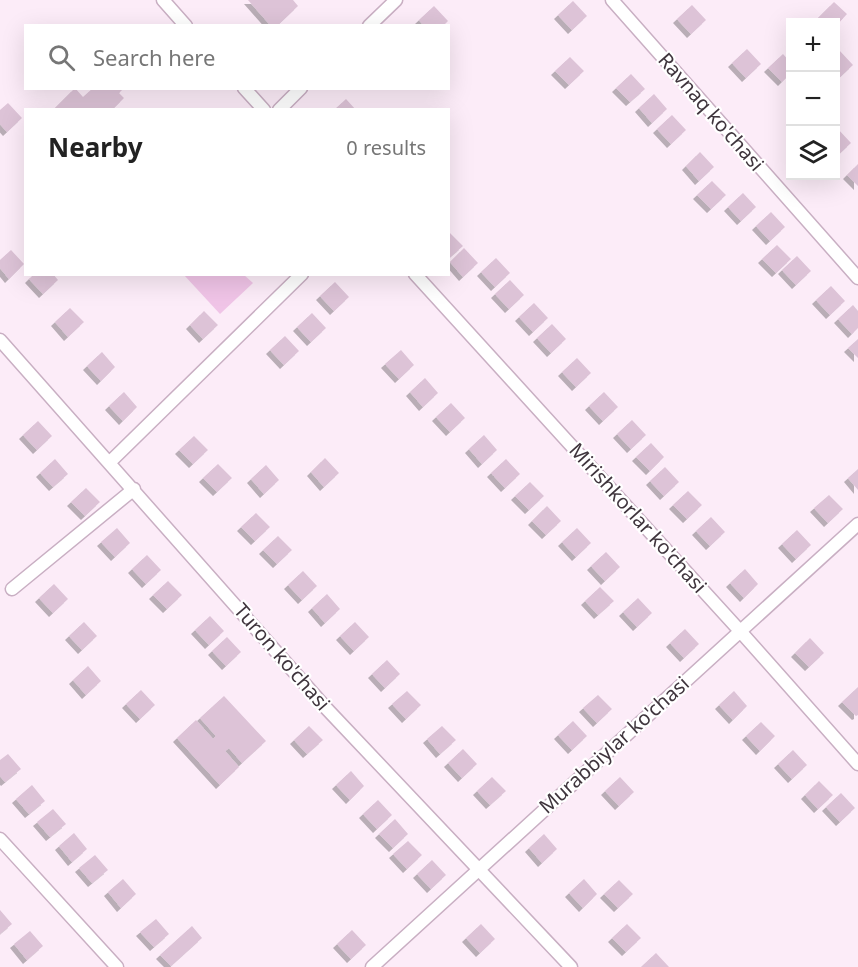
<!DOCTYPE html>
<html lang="en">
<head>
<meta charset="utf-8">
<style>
	body { margin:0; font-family:"Noto Sans",sans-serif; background:#f2f2f2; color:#222 }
	.controls { position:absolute; right:18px; top:18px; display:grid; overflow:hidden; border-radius:0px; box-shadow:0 6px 24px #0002 }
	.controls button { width:54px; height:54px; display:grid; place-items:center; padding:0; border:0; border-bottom:2px solid #e0e0e0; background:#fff; color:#222; font:30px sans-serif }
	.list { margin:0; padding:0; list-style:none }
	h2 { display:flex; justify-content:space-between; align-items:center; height:78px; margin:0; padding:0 24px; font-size:26px }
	h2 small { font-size:20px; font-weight:400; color:#767676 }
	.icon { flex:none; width:33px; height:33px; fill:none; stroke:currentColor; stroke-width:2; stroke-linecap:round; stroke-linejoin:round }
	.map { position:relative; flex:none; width:858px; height:967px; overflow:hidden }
	.search { position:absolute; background:#fff; box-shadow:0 6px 24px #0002; left:24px; top:24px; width:426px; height:66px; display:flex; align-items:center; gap:15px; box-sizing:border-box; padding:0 21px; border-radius:0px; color:#767676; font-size:22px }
	.panel { position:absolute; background:#fff; box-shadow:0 6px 24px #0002; left:24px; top:108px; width:426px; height:168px; border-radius:0px }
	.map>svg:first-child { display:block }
	.grass { fill:#f0c4e7 }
	.building { fill:#ddc3d7; filter:url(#shadow) }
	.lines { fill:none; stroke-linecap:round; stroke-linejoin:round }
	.street-casing { stroke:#c9afc3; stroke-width:15 }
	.street { stroke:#fff; stroke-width:12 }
	.labels { text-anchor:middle; stroke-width:4.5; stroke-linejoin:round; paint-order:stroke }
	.street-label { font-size:20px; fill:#3f353d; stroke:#fff }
</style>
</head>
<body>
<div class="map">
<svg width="858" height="967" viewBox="0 0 858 967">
	<defs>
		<filter id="shadow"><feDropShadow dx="-4" dy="4" stdDeviation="0" flood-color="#0004"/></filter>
	</defs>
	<rect width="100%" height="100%" fill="#fcecf8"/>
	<!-- grass -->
	<path class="grass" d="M184,275H244L253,283L220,314Z"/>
	<!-- building -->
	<path class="building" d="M248,0H293L298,6L277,26H271Z
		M573,1L587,16L572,30L558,15Z
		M834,2L847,14L836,26V22H818L816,20Z
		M692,5L706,20L691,34L677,19Z
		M434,6L448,21L443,26H424L419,20Z
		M747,49L761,64L746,78L732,63Z
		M839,50L853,65L838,79L836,76V54Z
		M783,54L790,62V74L782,82L768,68Z
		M570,57L584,71L569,85L555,71Z
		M631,74L645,89L630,102L616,88Z
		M75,88L83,97L93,88H124L119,93L124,98L112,110H53Z
		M654,94L667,109L652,123L639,108Z
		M346,99L356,110H334Z
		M8,103L22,118L7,132L0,124V110Z
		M672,115L686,130L671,144L657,129Z
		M837,128L851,143L836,157V129Z
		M700,152L714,167L699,181L686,166Z
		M858,164V186L847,175Z
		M712,181L726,195L711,209L697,195Z
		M743,193L756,207L741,221L728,207Z
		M771,212L785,227L770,241L756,226Z
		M448,231L463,246L448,259Z
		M777,245L791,259L776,273L762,259Z
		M464,248L478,263L463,277L450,262Z
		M11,250L24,264L9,279L0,268V260Z
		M797,256L811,271L796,285L782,270Z
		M496,258L510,273L495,287L481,272Z
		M34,274H53L58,280L43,294L29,279Z
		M510,280L524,295L509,309L495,294Z
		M335,282L349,297L334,311L320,296Z
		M831,286L845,301L830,315L816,300Z
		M534,303L548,318L533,332L519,317Z
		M853,305L858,311V328L852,334L838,319Z
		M70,308L84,322L68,337L55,322Z
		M204,311L218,325L203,339L190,325Z
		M312,313L326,328L311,342L297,327Z
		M552,324L566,339L551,353L537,338Z
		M285,336L299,351L284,365L270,350Z
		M858,339V358L848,348Z
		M401,350L414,365L399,379L385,364Z
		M102,352L115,367L101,381L87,366Z
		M577,358L591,373L576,387L562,372Z
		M425,378L438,393L423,407L410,392Z
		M124,392L137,407L123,421L109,406Z
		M604,392L618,407L603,421L589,406Z
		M451,403L465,418L450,432L436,417Z
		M632,420L646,435L631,449L617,434Z
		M38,421L52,436L37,450L23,435Z
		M484,435L497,450L482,464L469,449Z
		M194,436L208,450L193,464L179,450Z
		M651,443L664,457L650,471L636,457Z
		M325,458L339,473L324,487L311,472Z
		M55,459L68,474L53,487L40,473Z
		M506,459L520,474L505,488L491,473Z
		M218,464L232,478L217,492L203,478Z
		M266,465L279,480L264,494L251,479Z
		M665,467L679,482L664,496L650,481Z
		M858,469V490L848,478Z
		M530,482L544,496L529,510L515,496Z
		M86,488L100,502L85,516L71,502Z
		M688,491L702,505L687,519L673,505Z
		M829,495L843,509L828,523L814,508Z
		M547,506L561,521L546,535L532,521Z
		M256,513L270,527L255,541L241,527Z
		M711,517L725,532L710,546L696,531Z
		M117,528L130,543L115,557L101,542Z
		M577,528L591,543L576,557L562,542Z
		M797,530L811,545L796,559L782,544Z
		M278,536L292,550L277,564L263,550Z
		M606,552L620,567L605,581L591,566Z
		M147,555L161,570L146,584L132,569Z
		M745,569L758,584L744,598L730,583Z
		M303,571L317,586L302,600L288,585Z
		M168,581L182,595L167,609L153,595Z
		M54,584L68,599L53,613L39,598Z
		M600,587L614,601L598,615L585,601Z
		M327,594L340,609L325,623L312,608Z
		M638,598L652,613L637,627L623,612Z
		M210,616L224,631L209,645L195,630Z
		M84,622L97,636L82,650L69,636Z
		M355,622L369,637L354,651L340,636Z
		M685,629L699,644L684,658L670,643Z
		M227,637L241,652L226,666L212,651Z
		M810,638L824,653L809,667L795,653Z
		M387,660L400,674L385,688L372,674Z
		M88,666L101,681L86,695L73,680Z
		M858,687V715L856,716L842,702Z
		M141,690L155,705L140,719L126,704Z
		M407,691L421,705L406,719L392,704Z
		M734,691L747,706L733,720L719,705Z
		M598,695L612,709L597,723L583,708Z
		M224,696L266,741L242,763L229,748L225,751L239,767L220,785L177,738L196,720L213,739L216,736L200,718Z
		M573,721L587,736L572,750L558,735Z
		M761,722L775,736L760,751L746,736Z
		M309,726L323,740L307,754L294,740Z
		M442,726L456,740L440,754L427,739Z
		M463,749L477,764L462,778L448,763Z
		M793,750L807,765L792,779L778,764Z
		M8,754L21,769L5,782L0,776V760Z
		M351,771L364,786L350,800L336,785Z
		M492,777L506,791L490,805L477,791Z
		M620,777L634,792L619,806L605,791Z
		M819,781L833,795L818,809L805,795Z
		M32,785L45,801L29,814L16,799Z
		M841,793L855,808L840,822L826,807Z
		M378,800L392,815L377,829L363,814Z
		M53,809L66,824L50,837L37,822Z
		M395,819L408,834L393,848L379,834Z
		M74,833L87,849L72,862L59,846Z
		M544,834L557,849L542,863L529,848Z
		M408,841L422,855L407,869L393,854Z
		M95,855L108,870L92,883L79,868Z
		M432,860L446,875L431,889L417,874Z
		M123,879L136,894L121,908L108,892Z
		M584,879L597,894L583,908L569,893Z
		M619,880L633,894L618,908L604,894Z
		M0,910L12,924L0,934Z
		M156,919L169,934L154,947L140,932Z
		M481,924L495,939L480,953L466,938Z
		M627,924L641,938L626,952L612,938Z
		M192,926L202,938L171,966L160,955Z
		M352,930L366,945L351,959L337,944Z
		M30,931L43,946L27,960L14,944Z
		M656,953L669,967H641Z"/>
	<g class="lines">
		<!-- street casing -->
		<g class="street-casing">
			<path id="street" d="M163,0L186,26
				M612,0L858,278
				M369,26L396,0
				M244,88L264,110
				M279,110L301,88
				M415,274L740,631L858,764
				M0,340L326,708L571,967
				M111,461L302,274
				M12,589L134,489
				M0,839L117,967
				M372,967L858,524"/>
		</g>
		<!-- street -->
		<use href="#street" class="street"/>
	</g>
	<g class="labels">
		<!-- street labels -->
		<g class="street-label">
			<text transform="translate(711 112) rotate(49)" y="7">Ravnaq ko'chasi</text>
			<text transform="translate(638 518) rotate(48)" y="7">Mirishkorlar ko'chasi</text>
			<text transform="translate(282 657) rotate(49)" y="7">Turon ko'chasi</text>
			<text transform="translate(614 745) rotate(-42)" y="7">Murabbiylar ko'chasi</text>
		</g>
	</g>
</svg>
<div class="controls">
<button>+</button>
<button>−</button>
<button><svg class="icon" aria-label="layers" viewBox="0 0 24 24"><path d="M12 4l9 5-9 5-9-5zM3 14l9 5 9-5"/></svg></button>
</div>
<div class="search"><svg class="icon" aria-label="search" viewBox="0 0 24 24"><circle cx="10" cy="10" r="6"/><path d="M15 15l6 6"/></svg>Search here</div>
<section class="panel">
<h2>Nearby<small>0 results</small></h2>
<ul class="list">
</ul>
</section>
</div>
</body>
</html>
